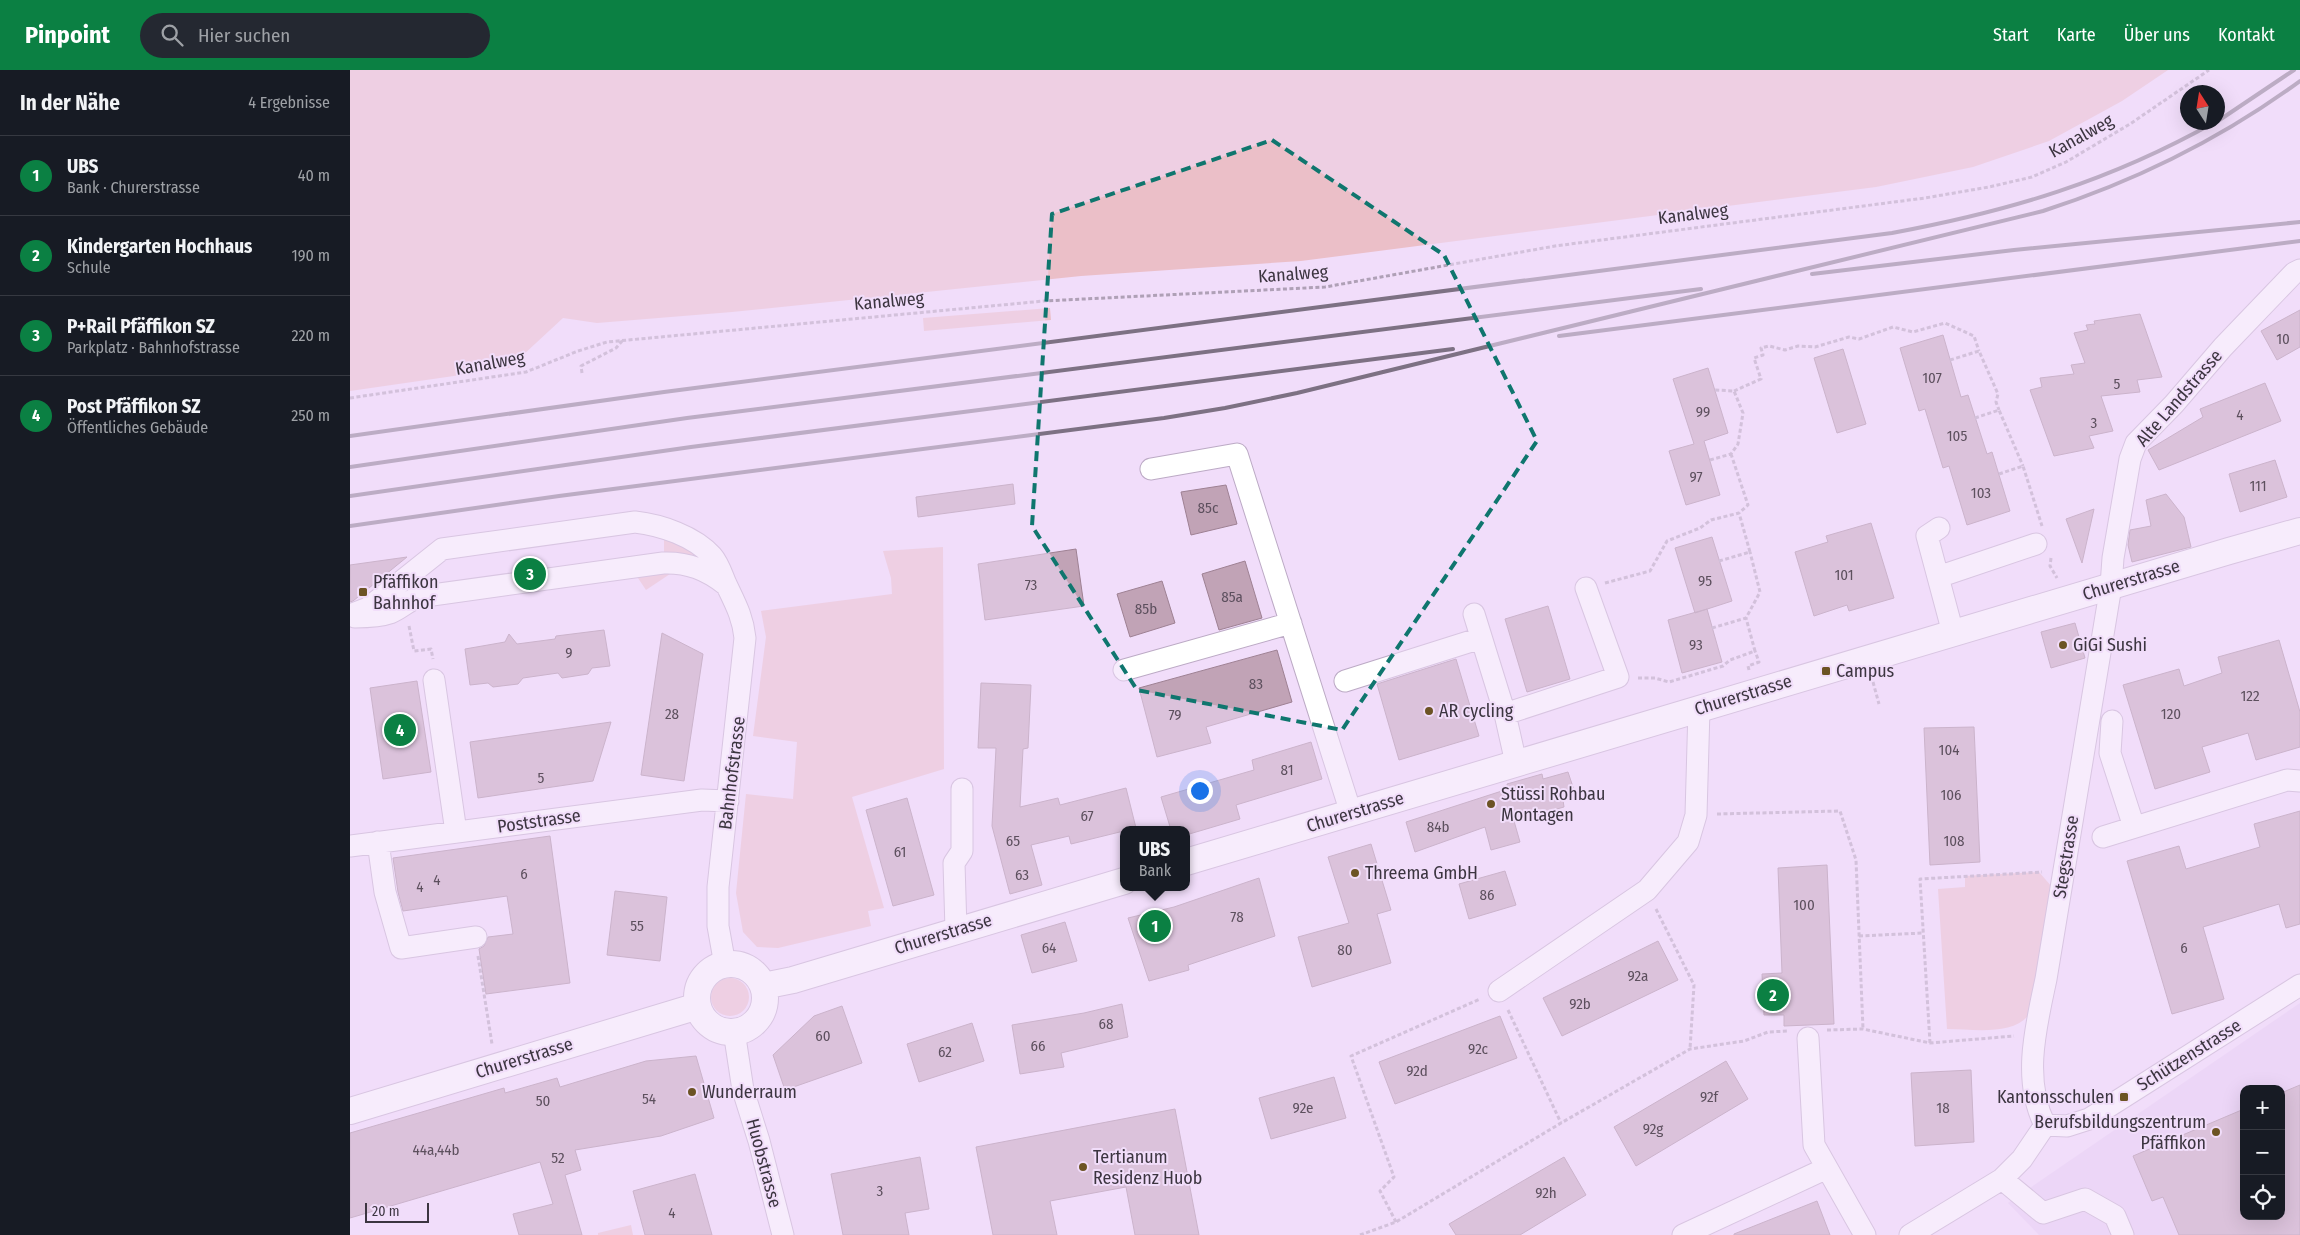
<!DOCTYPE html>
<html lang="de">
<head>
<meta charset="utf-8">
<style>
	body { margin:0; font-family:"Fira Sans Condensed",sans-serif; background:#242831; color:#f1f3f6 }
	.controls { position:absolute; right:15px; bottom:15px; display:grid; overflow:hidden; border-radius:10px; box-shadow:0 5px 20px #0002 }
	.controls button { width:45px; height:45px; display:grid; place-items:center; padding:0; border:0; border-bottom:1px solid #363941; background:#171b24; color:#f1f3f6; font:25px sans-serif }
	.compass { position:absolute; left:1830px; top:15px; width:45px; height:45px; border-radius:50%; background:#171b24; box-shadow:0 5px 20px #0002; rotate:348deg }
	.scale { position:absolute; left:15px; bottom:12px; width:64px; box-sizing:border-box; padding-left:5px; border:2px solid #3c3540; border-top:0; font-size:14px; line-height:18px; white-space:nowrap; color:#3c3540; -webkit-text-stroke:4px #f1ddfa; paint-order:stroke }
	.you { position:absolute; left:849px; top:720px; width:18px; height:18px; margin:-12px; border:4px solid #fff; border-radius:50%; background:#1a73e8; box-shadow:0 0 0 8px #1a73e833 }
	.badge { display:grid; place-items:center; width:32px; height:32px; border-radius:50%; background:#0b8043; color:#fff; font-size:16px; font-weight:700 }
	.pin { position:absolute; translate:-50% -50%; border:2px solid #fff; box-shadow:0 1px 5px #0006 }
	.popup { position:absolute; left:770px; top:756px; width:70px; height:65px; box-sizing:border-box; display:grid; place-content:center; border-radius:10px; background:#171b24; filter:drop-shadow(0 1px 4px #0005); font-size:16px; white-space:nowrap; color:#9ea1a6 }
	.popup b { font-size:19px; color:#f1f3f6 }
	.popup::after { content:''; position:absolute; left:50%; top:100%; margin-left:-10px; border:10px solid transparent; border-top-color:#171b24 }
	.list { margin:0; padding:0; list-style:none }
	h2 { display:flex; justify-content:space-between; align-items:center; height:65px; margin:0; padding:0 20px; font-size:21px }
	h2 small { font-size:16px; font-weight:400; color:#9ea1a6 }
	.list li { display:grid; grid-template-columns:32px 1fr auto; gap:15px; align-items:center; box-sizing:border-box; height:80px; padding:0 20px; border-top:1px solid #363941 }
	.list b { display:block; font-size:19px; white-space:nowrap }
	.list p { margin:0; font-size:16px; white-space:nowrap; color:#9ea1a6 }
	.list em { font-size:16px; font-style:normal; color:#9ea1a6 }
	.icon { flex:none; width:28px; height:28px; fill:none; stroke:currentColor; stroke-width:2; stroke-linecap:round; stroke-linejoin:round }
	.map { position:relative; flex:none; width:1950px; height:1165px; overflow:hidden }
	header { display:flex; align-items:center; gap:30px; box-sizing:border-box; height:70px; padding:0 25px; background:#0b8043; color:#fff }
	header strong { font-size:24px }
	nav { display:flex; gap:28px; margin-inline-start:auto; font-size:18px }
	.search { width:350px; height:45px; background:#242831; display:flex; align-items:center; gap:12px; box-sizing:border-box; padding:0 18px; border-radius:28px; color:#9ea1a6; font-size:19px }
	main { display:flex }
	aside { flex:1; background:#171b24 }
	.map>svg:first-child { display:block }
	.built { fill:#e7cff3; fill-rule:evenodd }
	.green { fill:#ebbfc8 }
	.building { fill:#c1a3b6; stroke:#9e8193 }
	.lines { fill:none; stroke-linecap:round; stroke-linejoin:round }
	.minor-casing { stroke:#bcaac5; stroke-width:23 }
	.major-casing { stroke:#bcaac5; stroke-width:28 }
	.path { stroke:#afa0b6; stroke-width:3; stroke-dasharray:4 2.5; stroke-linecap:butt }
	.minor { stroke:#fff; stroke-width:21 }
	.major { stroke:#fff; stroke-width:26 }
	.rail { stroke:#7d7183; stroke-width:4 }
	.marked { fill:none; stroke:#0f766e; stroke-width:4; stroke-dasharray:10 6; stroke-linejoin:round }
	.poi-dot { fill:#6c5324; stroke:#f1ddfa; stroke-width:2 }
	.labels { text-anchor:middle; stroke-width:4; stroke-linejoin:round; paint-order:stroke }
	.number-label { font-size:15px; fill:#5d505e }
	.street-label { font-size:18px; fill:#3c3540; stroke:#f1ddfa }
	.poi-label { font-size:18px; fill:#3c3540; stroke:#f1ddfa; text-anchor:start }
</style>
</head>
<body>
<header>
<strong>Pinpoint</strong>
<div class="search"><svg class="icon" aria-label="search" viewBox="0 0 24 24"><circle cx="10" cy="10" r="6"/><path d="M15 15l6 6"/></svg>Hier suchen</div>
<nav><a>Start</a><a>Karte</a><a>Über uns</a><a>Kontakt</a></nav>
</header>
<main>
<aside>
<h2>In der Nähe<small>4 Ergebnisse</small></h2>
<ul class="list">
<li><span class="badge">1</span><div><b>UBS</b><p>Bank · Churerstrasse</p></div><em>40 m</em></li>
<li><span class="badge">2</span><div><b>Kindergarten Hochhaus</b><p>Schule</p></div><em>190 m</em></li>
<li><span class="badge">3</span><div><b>P+Rail Pfäffikon SZ</b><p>Parkplatz · Bahnhofstrasse</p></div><em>220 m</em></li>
<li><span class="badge">4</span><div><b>Post Pfäffikon SZ</b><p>Öffentliches Gebäude</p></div><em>250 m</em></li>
</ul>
</aside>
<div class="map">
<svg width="1950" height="1165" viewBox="0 0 1950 1165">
	<rect width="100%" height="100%" fill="#f1ddfa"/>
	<!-- built -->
	<path class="built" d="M1950,933V1165H1689L1658,1133ZM1894,1019H1931V1146H1894Z"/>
	<!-- green -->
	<path class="green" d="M0,0H1818L1772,31L1699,71L1623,97L1526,117L951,191L731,206L382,242L247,253L213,248L159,298L0,321Z
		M700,238L701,250L574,261L573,248Z
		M314,467L322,470L350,488L314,483Z
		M593,477L594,699L502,727L534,838L518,841L521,856L428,878L407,877L393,862L386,823L396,724L443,729L447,672L403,666L416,567L411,541L542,524L541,508L533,481Z
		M323,502L296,520L286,505Z
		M1689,802L1702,817L1678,946C1660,966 1622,959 1597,959L1588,819L1615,817V806Z
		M361 927a19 19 0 1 1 38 0a19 19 0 1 1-38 0Z
		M281,1155L283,1165H248V1163Z"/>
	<!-- building -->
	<path class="building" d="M1950,240V277L1927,290L1911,261Z
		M1790,244L1812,307L1787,310L1790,322L1751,326L1763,361L1739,366L1744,378L1704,386L1680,320L1692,317L1690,308L1724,304L1721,295L1735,293L1724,263L1738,260L1736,255L1745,254L1744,251Z
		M1593,265L1611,327L1618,325L1637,384L1642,382L1660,441L1617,455L1599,396L1593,398L1575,339L1569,341L1550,278Z
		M1493,279L1516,354L1487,363L1464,288Z
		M1358,298L1378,363L1354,371L1370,425L1336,435L1319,381L1344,374L1323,309Z
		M1915,313L1931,351L1809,400L1798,380L1853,347L1850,339Z
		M1925,390L1937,427L1890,442L1879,404Z
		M663,414L665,434L568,447L566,427Z
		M876,415L887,454L841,465L831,422Z
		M1816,424L1834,447L1841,477L1782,492L1778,475L1780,460L1801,456L1796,430Z
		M1744,439L1732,493L1716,449Z
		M1521,453L1544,528L1499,541L1497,535L1464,546L1445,482L1478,472L1476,466Z
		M1362,467L1382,531L1345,543L1325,478Z
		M726,479L734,536L635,550L628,494Z
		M57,487L3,531L0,532V495Z
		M895,491L912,548L869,560L852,504Z
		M812,511L825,553L780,567L767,524Z
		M1198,536L1220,609L1177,622L1155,549Z
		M1357,539L1372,592L1332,603L1318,550Z
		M1725,553L1735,588L1701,598L1691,562Z
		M254,560L260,596L242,598L238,604L212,608L208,603L173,608L168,614L143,617L138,613L120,615L115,579L155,572L159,564L167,574L205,569L206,566Z
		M312,563L353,584L334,711L291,705Z
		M1929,570L1950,642V677L1906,690L1898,663L1852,677L1860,702L1805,719L1773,615L1829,599L1834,616L1872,603L1868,587Z
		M927,580L942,632L856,657L861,673L807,687L789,618Z
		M1106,589L1129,666L1049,690L1027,614Z
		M67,611L81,702L33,709L20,618Z
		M631,613L681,615L678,678L673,679L670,737L708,728L710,735L776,718L786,758L721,774L719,766L681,775L692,815L660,824L642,756L646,678H628Z
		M261,652L243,711L128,728L120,672Z
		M1624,657L1630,792L1580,795L1574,658Z
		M961,672L972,709L886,735L890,749L836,765V760H821L811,727L904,700L902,690Z
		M1218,702L1226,726L1213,730L1214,737L1164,751L1170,772L1141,780L1135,757L1065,782L1056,752L1158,719L1157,714L1192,704L1193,709Z
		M557,728L584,825L543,836L516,740Z
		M1950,741V854L1936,858L1929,834L1853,857L1874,929L1822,944L1777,791L1829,776L1836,799L1910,777L1904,754Z
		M200,766L220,913L136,924L129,879L134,876L138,867L163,864L157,826L53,841L48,822L43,788Z
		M1021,774L1041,840L1027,844L1041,893L962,917L948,867L999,853L978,787Z
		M1477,795L1484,954L1434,956V945H1414L1412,904L1432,903L1428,798Z
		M1155,801L1166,835L1119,849L1109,814Z
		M909,808L925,866L838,895L839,900L799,911L778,848L824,837Z
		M265,821L317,827L310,891L257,885Z
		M715,852L727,891L682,903L671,865Z
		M1308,871L1328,910L1212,966L1193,928Z
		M772,934L778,967L711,983L714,997L670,1004L662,955L734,943Z
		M492,936L512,993L435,1020L423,985L464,946Z
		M1150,946L1167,988L1045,1034L1029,992Z
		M622,953L634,991L569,1012L557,974Z
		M346,986L364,1048L311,1066L225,1080L231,1100L215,1105L232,1165H169L163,1144L203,1134L190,1092L0,1148V1063L154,1018L155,1023L207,1008L210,1017L296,991Z
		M1376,991L1398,1029L1286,1096L1264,1057Z
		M1621,1000L1624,1072L1565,1076L1561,1003Z
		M984,1007L996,1048L921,1069L909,1028Z
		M1950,1015V1165H1829L1813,1127L1802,1131L1783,1086L1894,1039V1146H1931V1023Z
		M825,1039L849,1165H785L776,1117L700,1131L707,1165H643L626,1077Z
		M570,1087L579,1139L555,1143L559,1165H493L481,1104Z
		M1214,1087L1236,1125L1170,1165H1106L1099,1154Z
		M345,1104L362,1165H295L283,1121Z
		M1467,1131L1480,1165H1384V1164Z"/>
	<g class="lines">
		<!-- minor casing -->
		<g class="minor-casing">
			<path id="minor" d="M801,399L887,384L1001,743
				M1588,507L1577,466L1589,458
				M1124,544L1155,644L1166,693
				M0,545L18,538L92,479L285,452C311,455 344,466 362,486C369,494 372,505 376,514C385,533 393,547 395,568L368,817V856L375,895
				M5,547C16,547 29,547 40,543C50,539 58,531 68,527L313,493C338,492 357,500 376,515
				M1603,563L1588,507L1686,474
				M774,600L941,553
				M84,610L106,762
				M995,611L1131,568
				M1155,644L1268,607L1236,518
				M1762,651L1760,683L1784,757
				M1753,767L1937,710L1950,711
				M28,772L35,822L51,878L126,867
				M0,776L352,730L378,731
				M606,860L604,793L612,781V719
				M1149,921L1297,820L1338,772L1346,745L1349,639
				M384,961L393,1020L409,1071L433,1165
				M1458,968L1464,1075L1515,1165
				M1695,1055C1672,1010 1686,956 1696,909L1761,516L1763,488L1780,389L1786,373L1824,334L1873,277L1944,203L1950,200
				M1695,1055L1717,1056L1739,1049L1950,915
				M1652,1109L1693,1143L1735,1129L1765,1146L1773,1165
				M1333,1165L1477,1098
				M1560,1165L1652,1109L1672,1089L1695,1055"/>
		</g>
		<!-- major casing -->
		<g class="major-casing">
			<path id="major" d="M836,792L1879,481L1950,461
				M347 928a34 34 0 1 1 68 0a34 34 0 1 1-68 0Z
				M413,916L443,910L774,811
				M0,1041L348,936"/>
		</g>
		<!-- path -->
		<path class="path" d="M1600,290L1629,281L1648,324L1646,332L1649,340
			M232,303L231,296L266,278L273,270
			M1384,321L1411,309L1404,288L1413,285L1411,278L1419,276L1435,280L1448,276L1465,277L1499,267L1509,269L1543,257L1563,262L1595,253L1624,266L1629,281
			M0,328L176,302L228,281L257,272L694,231L975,217L1205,176L1575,128L1639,117L1682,107L1716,92L1780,54L1859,0
			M1625,348L1649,340L1673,396
			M1360,390L1381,384L1388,374L1393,343L1384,321L1365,320
			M1649,404L1673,396L1692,456
			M1701,488L1700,496L1707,508
			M1369,491L1400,482L1389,443
			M1255,513L1300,501L1317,471L1350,458L1361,450L1389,443L1398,435L1381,384
			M59,556L64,581L81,579L83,589
			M1362,558L1396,548L1410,522L1400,482
			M1399,600L1398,596L1409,592L1405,581
			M1288,608H1305L1319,612L1373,596L1380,590L1405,581L1396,548
			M1523,612L1529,634
			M1367,744L1490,741L1506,790L1513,959
			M1306,839L1344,915L1340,979
			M1509,866L1573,863
			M128,886L142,974
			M1158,940L1211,1053
			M1477,960L1513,959L1580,973L1664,966
			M1580,973L1570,809L1692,802
			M1046,1152L1030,1121L1044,1107L1001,986L1130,929
			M1010,1165L1046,1152L1211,1053L1340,979L1394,971L1418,962L1438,961"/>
		<!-- minor -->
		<use href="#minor" class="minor"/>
		<!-- major -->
		<use href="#major" class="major"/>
		<!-- rail -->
		<path class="rail" d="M1868,51L1944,0
			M1462,204L1664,180L1950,152
			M1209,266L1950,171
			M0,366L314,322L1542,163C1660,141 1760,111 1865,52
			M0,397L337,348L1351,219
			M0,426L341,377L1103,279
			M0,456L209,426L814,348L875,338L947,323L1693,141C1786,111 1871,69 1950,11"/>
	</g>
	<!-- marked area -->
	<path d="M0 0H1950V1165H0ZM922,70L1094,185L1187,371L992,660L787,620L682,456L702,144Z" fill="#f1ddfa" fill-opacity=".55" fill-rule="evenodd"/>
	<path class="marked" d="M922,70L1094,185L1187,371L992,660L787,620L682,456L702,144Z"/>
	<!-- markers -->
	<g class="poi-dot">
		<rect x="8" y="517" width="10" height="10" rx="2.5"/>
		<circle cx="1713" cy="575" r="5"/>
		<rect x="1471" y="596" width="10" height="10" rx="2.5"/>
		<circle cx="1079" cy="641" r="5"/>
		<circle cx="1141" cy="734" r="5"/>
		<circle cx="1005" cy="803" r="5"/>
		<circle cx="342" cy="1022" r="5"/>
		<rect x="1769" y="1022" width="10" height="10" rx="2.5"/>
		<circle cx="1866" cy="1062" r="5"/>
		<circle cx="733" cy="1097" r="5"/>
	</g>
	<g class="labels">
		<!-- number labels -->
		<g class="number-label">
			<text x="1933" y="274">10</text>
			<text x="1582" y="313">107</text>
			<text x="1767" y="319">5</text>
			<text x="1353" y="347">99</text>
			<text x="1890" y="350">4</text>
			<text x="1744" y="358">3</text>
			<text x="1607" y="371">105</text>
			<text x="1346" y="412">97</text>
			<text x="1908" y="421">111</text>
			<text x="1631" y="428">103</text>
			<text x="858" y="443">85c</text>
			<text x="1494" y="510">101</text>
			<text x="1355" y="516">95</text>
			<text x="681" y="520">73</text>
			<text x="882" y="532">85a</text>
			<text x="796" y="544">85b</text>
			<text x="1346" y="580">93</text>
			<text x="219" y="588">9</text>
			<text x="906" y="619">83</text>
			<text x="1900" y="631">122</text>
			<text x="322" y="649">28</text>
			<text x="1821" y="649">120</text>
			<text x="825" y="650">79</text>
			<text x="1599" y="685">104</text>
			<text x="937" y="705">81</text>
			<text x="191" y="713">5</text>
			<text x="1601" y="730">106</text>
			<text x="737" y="751">67</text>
			<text x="1088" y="762">84b</text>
			<text x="663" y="776">65</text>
			<text x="1604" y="776">108</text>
			<text x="550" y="787">61</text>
			<text x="174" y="809">6</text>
			<text x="672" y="810">63</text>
			<text x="87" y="815">4</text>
			<text x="70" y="822">4</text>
			<text x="1137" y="830">86</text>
			<text x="1454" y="840">100</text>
			<text x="887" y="852">78</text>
			<text x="287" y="861">55</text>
			<text x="699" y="883">64</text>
			<text x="1834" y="883">6</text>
			<text x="995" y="885">80</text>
			<text x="1288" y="911">92a</text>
			<text x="1230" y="939">92b</text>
			<text x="756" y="959">68</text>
			<text x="473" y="971">60</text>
			<text x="688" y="981">66</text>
			<text x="1128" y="984">92c</text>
			<text x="595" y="987">62</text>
			<text x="1067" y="1006">92d</text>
			<text x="1359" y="1032">92f</text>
			<text x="299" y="1034">54</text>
			<text x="193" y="1036">50</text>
			<text x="953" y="1043">92e</text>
			<text x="1593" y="1043">18</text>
			<text x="1303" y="1064">92g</text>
			<text x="86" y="1085">44a,44b</text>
			<text x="208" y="1093">52</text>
			<text x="530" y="1126">3</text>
			<text x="1196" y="1128">92h</text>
			<text x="322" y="1148">4</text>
		</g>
		<!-- street labels -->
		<g class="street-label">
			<text transform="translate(1731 66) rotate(-29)" y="6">Kanalweg</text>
			<text transform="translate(1343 144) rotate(-7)" y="6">Kanalweg</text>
			<text transform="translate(943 204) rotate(-4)" y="6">Kanalweg</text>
			<text transform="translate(539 231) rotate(-5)" y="6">Kanalweg</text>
			<text transform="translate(140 293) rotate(-10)" y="6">Kanalweg</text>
			<text transform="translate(1829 328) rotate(-49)" y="6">Alte Landstrasse</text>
			<text transform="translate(1781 510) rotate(-17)" y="6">Churerstrasse</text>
			<text transform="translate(1393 625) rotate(-17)" y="6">Churerstrasse</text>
			<text transform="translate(382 703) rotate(-83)" y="6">Bahnhofstrasse</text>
			<text transform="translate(1005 742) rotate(-17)" y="6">Churerstrasse</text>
			<text transform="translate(189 751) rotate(-8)" y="6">Poststrasse</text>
			<text transform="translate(1716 787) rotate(-81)" y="6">Stegstrasse</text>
			<text transform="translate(593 864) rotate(-17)" y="6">Churerstrasse</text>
			<text transform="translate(1839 985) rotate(-32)" y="6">Schützenstrasse</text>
			<text transform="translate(174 988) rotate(-17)" y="6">Churerstrasse</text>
			<text transform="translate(414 1093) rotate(75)" y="6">Huobstrasse</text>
		</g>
		<!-- poi labels -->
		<g class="poi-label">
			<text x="23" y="518">Pfäffikon<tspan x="23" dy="21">Bahnhof</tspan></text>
			<text x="1723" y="581">GiGi Sushi</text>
			<text x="1486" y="607">Campus</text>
			<text x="1089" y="647">AR cycling</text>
			<text x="1151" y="730">Stüssi Rohbau<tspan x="1151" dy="21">Montagen</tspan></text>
			<text x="1015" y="809">Threema GmbH</text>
			<text x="352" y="1028">Wunderraum</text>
			<text x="1764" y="1033" text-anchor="end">Kantonsschulen</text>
			<text x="1856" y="1058" text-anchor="end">Berufsbildungszentrum<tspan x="1856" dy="21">Pfäffikon</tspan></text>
			<text x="743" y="1093">Tertianum<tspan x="743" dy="21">Residenz Huob</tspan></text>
		</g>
	</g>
</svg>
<div class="controls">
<button>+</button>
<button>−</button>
<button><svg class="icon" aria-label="locate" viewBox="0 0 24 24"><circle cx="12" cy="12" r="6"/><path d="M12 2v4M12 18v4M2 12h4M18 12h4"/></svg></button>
</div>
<svg class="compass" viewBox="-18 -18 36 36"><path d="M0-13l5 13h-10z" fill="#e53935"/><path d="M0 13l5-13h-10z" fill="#9ea1a6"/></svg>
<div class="scale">20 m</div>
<div class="you"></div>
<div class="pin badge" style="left:805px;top:856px">1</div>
<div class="popup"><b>UBS</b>Bank</div>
<div class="pin badge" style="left:1423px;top:925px">2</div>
<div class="pin badge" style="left:180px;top:504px">3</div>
<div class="pin badge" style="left:50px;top:660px">4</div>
</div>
</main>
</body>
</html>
